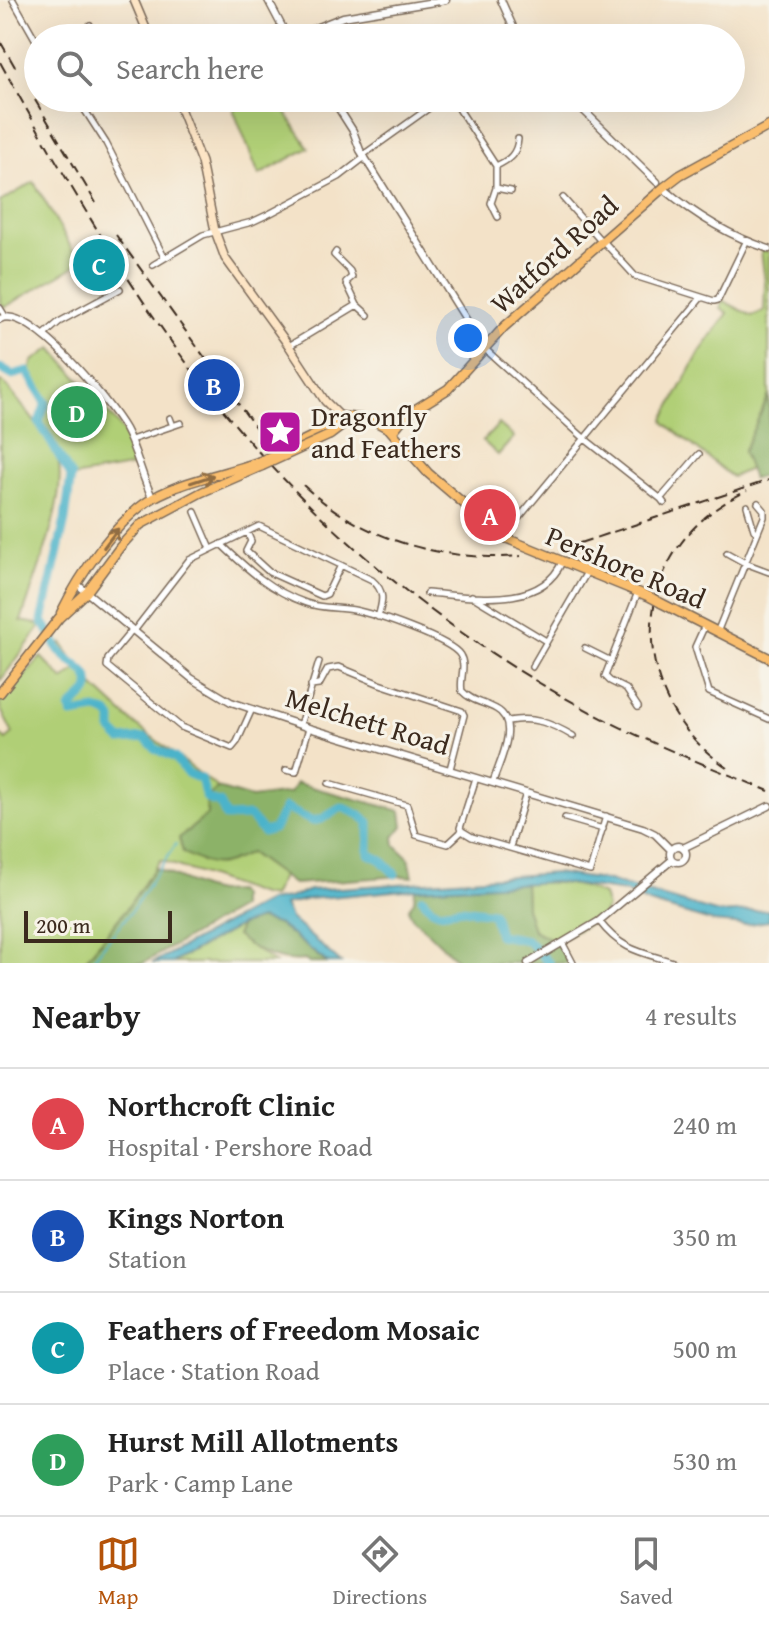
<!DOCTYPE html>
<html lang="en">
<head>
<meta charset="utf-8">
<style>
	body { margin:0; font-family:"Gentium Book Plus",serif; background:#f2f2f2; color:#222 }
	.scale { position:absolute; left:24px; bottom:20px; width:148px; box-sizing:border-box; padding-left:8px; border:4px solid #3b2a1e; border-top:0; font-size:22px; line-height:28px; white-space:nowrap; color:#3b2a1e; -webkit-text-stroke:6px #f7f3e8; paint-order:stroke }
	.you { position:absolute; left:468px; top:338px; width:28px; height:28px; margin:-20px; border:6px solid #fff; border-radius:50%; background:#1a73e8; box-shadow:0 0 0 12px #1a73e833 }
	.badge { display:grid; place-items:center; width:52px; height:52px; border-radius:50%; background:#b45309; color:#fff; font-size:26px; font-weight:700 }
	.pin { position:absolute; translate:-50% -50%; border:4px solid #fff; box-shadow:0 2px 8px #0006 }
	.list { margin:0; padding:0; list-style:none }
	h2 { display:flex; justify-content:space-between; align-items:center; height:104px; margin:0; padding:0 32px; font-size:34px }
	h2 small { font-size:26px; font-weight:400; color:#767676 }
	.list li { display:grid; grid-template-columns:52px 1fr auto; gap:24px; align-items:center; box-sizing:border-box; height:112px; padding:0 32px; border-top:2px solid #e0e0e0 }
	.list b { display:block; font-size:30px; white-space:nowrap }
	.list p { margin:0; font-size:26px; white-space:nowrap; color:#767676 }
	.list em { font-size:26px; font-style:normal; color:#767676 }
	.icon { flex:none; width:44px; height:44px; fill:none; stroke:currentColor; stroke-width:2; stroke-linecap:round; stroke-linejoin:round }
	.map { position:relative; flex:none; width:769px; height:963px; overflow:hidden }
	.search { position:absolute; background:#fff; box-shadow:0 8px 32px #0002; left:24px; right:24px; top:24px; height:88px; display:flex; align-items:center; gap:20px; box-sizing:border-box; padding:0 28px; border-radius:44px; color:#767676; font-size:30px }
	.sheet { height:552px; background:#fff }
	nav { display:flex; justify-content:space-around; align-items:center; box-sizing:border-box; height:112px; border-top:2px solid #e0e0e0; background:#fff; font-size:22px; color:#767676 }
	nav a { display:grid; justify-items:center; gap:4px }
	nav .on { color:#b45309 }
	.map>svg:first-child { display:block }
	.green { fill:#b0cf76; stroke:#767c4a; stroke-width:2 }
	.forest { fill:#8cb267; stroke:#646e42; stroke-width:2 }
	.water { fill:#4cb3ca; stroke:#446e74; stroke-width:2 }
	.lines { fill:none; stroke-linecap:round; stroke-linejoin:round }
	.stream { stroke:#4cb3ca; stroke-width:2 }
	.river { stroke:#4cb3ca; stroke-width:9 }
	.minor-casing { stroke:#7b6a5a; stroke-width:8 }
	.tertiary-casing { stroke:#7b6a5a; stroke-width:9 }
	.secondary-casing { stroke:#7b6a5a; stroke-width:10 }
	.primary-casing { stroke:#7b6a5a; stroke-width:11 }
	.trunk-casing { stroke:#7b6a5a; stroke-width:11 }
	.minor { stroke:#fff; stroke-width:5 }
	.tertiary { stroke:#fff; stroke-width:6 }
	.secondary { stroke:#fde5c5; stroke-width:7 }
	.primary { stroke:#fabe6e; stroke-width:8 }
	.trunk { stroke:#fabe6e; stroke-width:8 }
	.rail { stroke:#3b2a1e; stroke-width:2; stroke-dasharray:12 6; stroke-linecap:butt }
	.primary-bridge-casing { stroke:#7b6a5a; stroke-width:11; stroke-linecap:butt }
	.trunk-bridge-casing { stroke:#7b6a5a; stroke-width:11; stroke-linecap:butt }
	.primary-bridge { stroke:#fabe6e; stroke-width:8 }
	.trunk-bridge { stroke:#fabe6e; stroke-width:8 }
	.oneway { stroke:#916d42 }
	.labels { text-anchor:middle; stroke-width:6; stroke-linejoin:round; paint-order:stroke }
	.street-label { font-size:28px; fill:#3b2a1e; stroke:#f7f3e8 }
	.poi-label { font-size:28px; fill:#3b2a1e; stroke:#f7f3e8; text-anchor:start }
</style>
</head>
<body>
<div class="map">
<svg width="769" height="963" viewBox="0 0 769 963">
	<rect width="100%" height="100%" fill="#f7f3e8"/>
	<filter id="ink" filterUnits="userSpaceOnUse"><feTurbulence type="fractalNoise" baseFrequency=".0125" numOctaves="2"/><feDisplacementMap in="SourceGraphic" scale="16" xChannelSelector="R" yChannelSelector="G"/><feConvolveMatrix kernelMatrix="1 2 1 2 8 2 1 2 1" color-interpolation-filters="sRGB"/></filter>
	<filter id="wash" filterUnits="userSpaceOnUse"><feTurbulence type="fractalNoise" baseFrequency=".006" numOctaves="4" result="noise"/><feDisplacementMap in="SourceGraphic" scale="32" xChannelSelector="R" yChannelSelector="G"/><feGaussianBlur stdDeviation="1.8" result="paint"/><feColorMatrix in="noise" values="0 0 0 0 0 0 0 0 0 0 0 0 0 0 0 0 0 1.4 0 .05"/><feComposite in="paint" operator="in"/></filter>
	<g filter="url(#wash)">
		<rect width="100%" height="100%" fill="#f3e2c8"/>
		<!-- green -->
		<path class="green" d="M254,98H276L309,148L259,175L233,109Z
			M34,182L80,263L5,307L0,303V202Z
			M761,250L769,252V460L732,477L665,423L664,419L700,352L728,313L721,309L722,300L752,316L764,311L765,283Z
			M52,348L115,421L129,440L135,466L73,477L42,420L48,404L30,371L33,361Z
			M0,382L4,383C17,399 56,445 59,465C65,506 34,580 21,621L42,625L0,681Z
			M499,424L514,437L498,455L483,441Z
			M62,643L92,685L131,721L230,797L293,854L272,897L261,895L160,860L125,911L83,963H0V734L6,740L13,734L0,708V703L41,657L64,680L77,669L56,651Z
			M525,882C553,882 577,882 603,895L607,907L601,917L557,942L533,930L526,907Z
			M241,925L236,936L275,963H172Z"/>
		<!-- forest -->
		<path class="forest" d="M769,395V474L753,479L743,452Z
			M296,783L401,811L403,826L394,837L395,845L409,858L413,877L401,876L293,884L250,853C219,867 213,870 183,852L179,838L207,815L206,798L218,788L251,798L290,793Z
			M155,868L204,889L217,892L236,891L240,896V908L143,963H83L125,911Z
			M525,882L526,907L533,930L557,942L569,963H460L412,917L408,909L414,901L415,889Z
			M260,919L279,925L327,963H309L305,960C279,963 255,951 236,936L241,925Z"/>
		<!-- water -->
		<path class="water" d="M556,873L609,881L719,913L769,910V921L744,925L714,922L649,903L625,892L555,882L415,889L308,899L284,905L290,918L341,963H328L279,925L260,919L241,925L172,963H152L268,901L288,898L310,890Z"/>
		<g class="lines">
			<!-- stream -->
			<path class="stream" d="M90,963L130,913L176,844"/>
			<!-- river -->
			<path class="river" d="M0,368L12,375L27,371L46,403L39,422L71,476L65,520L42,621C49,631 53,640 59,650C66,662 96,671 88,690C85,697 75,702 70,709L72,714L96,710L108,713L112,719V731L121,740L145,738L156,749L175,758L187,773L201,779C207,796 200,798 220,803L226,817L249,816L263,832L274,829L285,808L312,821L322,819L342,807L360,815L369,822V854L381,860L395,874
				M422,898L432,909L439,912L461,909L493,913L499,935L527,940L549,963"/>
		</g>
	</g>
	<g filter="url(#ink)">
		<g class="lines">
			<!-- minor casing -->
			<g class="minor-casing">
				<path id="minor" d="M13,0L38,44
					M90,25L96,38
					M77,98L106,143L164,257
					M452,98L496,166V188L491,203L498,217
					M363,155L443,98
					M496,166C509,160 517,154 518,139
					M496,188L511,191
					M563,198L601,241
					M603,241L635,276L714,301L718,300L746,242
					M153,265L203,235L252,222L269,214L339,177L365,157
					M357,305L368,315
					M0,308L5,316
					M44,335L59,322L120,289
					M289,346L357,305L346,282L352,277L350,271L334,255L336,252
					M485,349L585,439L661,499L664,503
					M170,418L173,426
					M131,440L181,423
					M661,498L699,454
					M747,506L754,530L758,532
					M195,512L211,549
					M247,532L251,541L246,551L269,572L322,596L327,594L341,565
					M503,537L700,299
					M221,544C247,569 271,591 306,603C322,609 338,607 354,610C374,614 450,639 460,655C467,666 459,680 462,691C472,702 484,702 496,709C521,722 499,763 493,782
					M727,553L745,563L769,572
					M427,593C470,596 540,611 562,562
					M472,596L546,641
					M705,625L695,647L709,692L769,719
					M132,630L108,659L107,666L181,727L232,748L237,742L252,709
					M718,630L764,517V510L758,503
					M134,631L189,560L259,526L372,580C385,591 383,601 378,617
					M585,648L609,660
					M532,667L587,572
					M311,686L319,685L328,669L339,667L380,684L462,711L464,715L450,769
					M638,707L626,689L610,681L605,676L638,592
					M508,721C533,716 551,723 573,736
					M300,725L319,662
					M286,770L296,772L309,728
					M329,783L407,805L416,835L448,844L462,831L472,837L590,871L606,816
					M565,818L603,829
					M462,831L460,828L476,778
					M510,847L526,793
					M599,921C621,950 640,952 673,962
					M563,944L573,963"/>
			</g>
			<!-- tertiary casing -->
			<g class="tertiary-casing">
				<path id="tertiary" d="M268,0L288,38
					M501,0L518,38
					M290,38L343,17L446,0
					M332,98L353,131L360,150L484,348
					M571,98L657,182
					M663,188C695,215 729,236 769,249
					M0,319C30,303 111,404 125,429C137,451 141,476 153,499
					M78,585L191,678L231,702L309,728L643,828L655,834L670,849
					M670 854a8 8 0 1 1 16 0a8 8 0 1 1-16 0Z
					M683,848L769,806
					M528,963L599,921L672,860"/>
			</g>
			<!-- secondary casing -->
			<g class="secondary-casing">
				<path id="secondary" d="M134,0L150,38
					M176,98L201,162L215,231L225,258L289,346L325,401L340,416"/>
			</g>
			<!-- primary casing -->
			<g class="primary-casing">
				<path id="primary" d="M391,431L428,473L503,537L650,597
					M661,603L769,658"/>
			</g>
			<!-- trunk casing -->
			<g class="trunk-casing">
				<path id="trunk" d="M376,422L393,431L402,420
					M330,435L346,423L358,420
					M284,450L327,429L340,416L395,422L448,389L504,327L663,188L680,175L769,126
					M61,613C79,576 117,519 153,498C185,480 224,474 258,462
					M0,693L59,618L87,592L120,547L140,525L202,492L262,466"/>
			</g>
			<!-- minor -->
			<use href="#minor" class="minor"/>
			<!-- tertiary -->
			<use href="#tertiary" class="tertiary"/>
			<!-- secondary -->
			<use href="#secondary" class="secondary"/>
			<!-- primary -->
			<use href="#primary" class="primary"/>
			<!-- trunk -->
			<use href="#trunk" class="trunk"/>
			<!-- rail -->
			<path class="rail" d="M0,41L18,72
				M0,62C74,195 155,335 256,449C348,552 456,638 576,704C638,739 703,764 769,791
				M35,100L96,203
				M116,235L271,449
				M303,485C362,540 442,562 521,556
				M562,549L769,480
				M728,768C620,697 627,545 747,491"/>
			<!-- primary-bridge casing -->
			<g class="primary-bridge-casing">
				<path id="primary-bridge" d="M650,597L661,603"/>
			</g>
			<!-- trunk-bridge casing -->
			<g class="trunk-bridge-casing">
				<path id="trunk-bridge" d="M258,462L284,450
					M262,466L330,435"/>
			</g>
			<!-- primary-bridge -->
			<use href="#primary-bridge" class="primary-bridge"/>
			<!-- trunk-bridge -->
			<use href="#trunk-bridge" class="trunk-bridge"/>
		</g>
		<!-- one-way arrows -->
		<defs><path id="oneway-shaft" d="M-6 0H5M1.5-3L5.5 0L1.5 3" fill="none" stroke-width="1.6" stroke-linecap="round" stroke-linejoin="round" transform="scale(2)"/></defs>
		<g class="oneway">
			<use href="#oneway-shaft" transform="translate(202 479) rotate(-18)"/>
			<use href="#oneway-shaft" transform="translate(111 538) rotate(-53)"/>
		</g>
	</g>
	<!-- icons -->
	<defs>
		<g id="sight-square" transform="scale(2.3)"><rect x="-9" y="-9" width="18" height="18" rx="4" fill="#b5179e" stroke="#f7f3e8"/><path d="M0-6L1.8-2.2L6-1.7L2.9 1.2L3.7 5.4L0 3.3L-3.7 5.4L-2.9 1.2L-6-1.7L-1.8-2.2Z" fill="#fff"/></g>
	</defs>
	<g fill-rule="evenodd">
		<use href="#sight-square" x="280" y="432"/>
	</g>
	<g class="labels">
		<!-- street labels -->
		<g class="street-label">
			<text transform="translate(554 254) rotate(-42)" y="10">Watford Road</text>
			<text transform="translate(626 567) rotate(23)" y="10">Pershore Road</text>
			<text transform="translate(368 721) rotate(17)" y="10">Melchett Road</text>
		</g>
		<!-- poi labels -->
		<g class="poi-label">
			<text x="311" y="426">Dragonfly<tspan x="311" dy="32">and Feathers</tspan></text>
		</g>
	</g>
</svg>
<div class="scale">200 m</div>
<div class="you"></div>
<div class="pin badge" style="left:490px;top:515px;background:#e0444e">A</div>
<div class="pin badge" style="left:214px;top:385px;background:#1a4fb4">B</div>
<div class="pin badge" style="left:99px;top:265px;background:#0f9aa8">C</div>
<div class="pin badge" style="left:77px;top:412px;background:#2e9e5b">D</div>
<div class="search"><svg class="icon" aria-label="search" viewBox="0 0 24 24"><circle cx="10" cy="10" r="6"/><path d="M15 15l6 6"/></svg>Search here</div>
</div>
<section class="sheet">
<h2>Nearby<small>4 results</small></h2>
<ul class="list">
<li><span class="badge" style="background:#e0444e">A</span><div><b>Northcroft Clinic</b><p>Hospital · Pershore Road</p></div><em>240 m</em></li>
<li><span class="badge" style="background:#1a4fb4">B</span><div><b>Kings Norton</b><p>Station</p></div><em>350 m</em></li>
<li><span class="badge" style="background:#0f9aa8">C</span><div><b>Feathers of Freedom Mosaic</b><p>Place · Station Road</p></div><em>500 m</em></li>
<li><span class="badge" style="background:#2e9e5b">D</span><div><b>Hurst Mill Allotments</b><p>Park · Camp Lane</p></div><em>530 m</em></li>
</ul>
</section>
<nav>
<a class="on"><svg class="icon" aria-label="map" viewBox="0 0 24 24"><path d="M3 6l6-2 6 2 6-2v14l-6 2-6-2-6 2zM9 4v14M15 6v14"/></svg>Map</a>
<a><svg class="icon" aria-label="directions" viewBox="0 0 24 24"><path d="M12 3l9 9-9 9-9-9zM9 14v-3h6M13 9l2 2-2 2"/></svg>Directions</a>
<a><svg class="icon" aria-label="saved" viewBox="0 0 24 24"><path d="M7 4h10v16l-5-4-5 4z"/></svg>Saved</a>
</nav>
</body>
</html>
